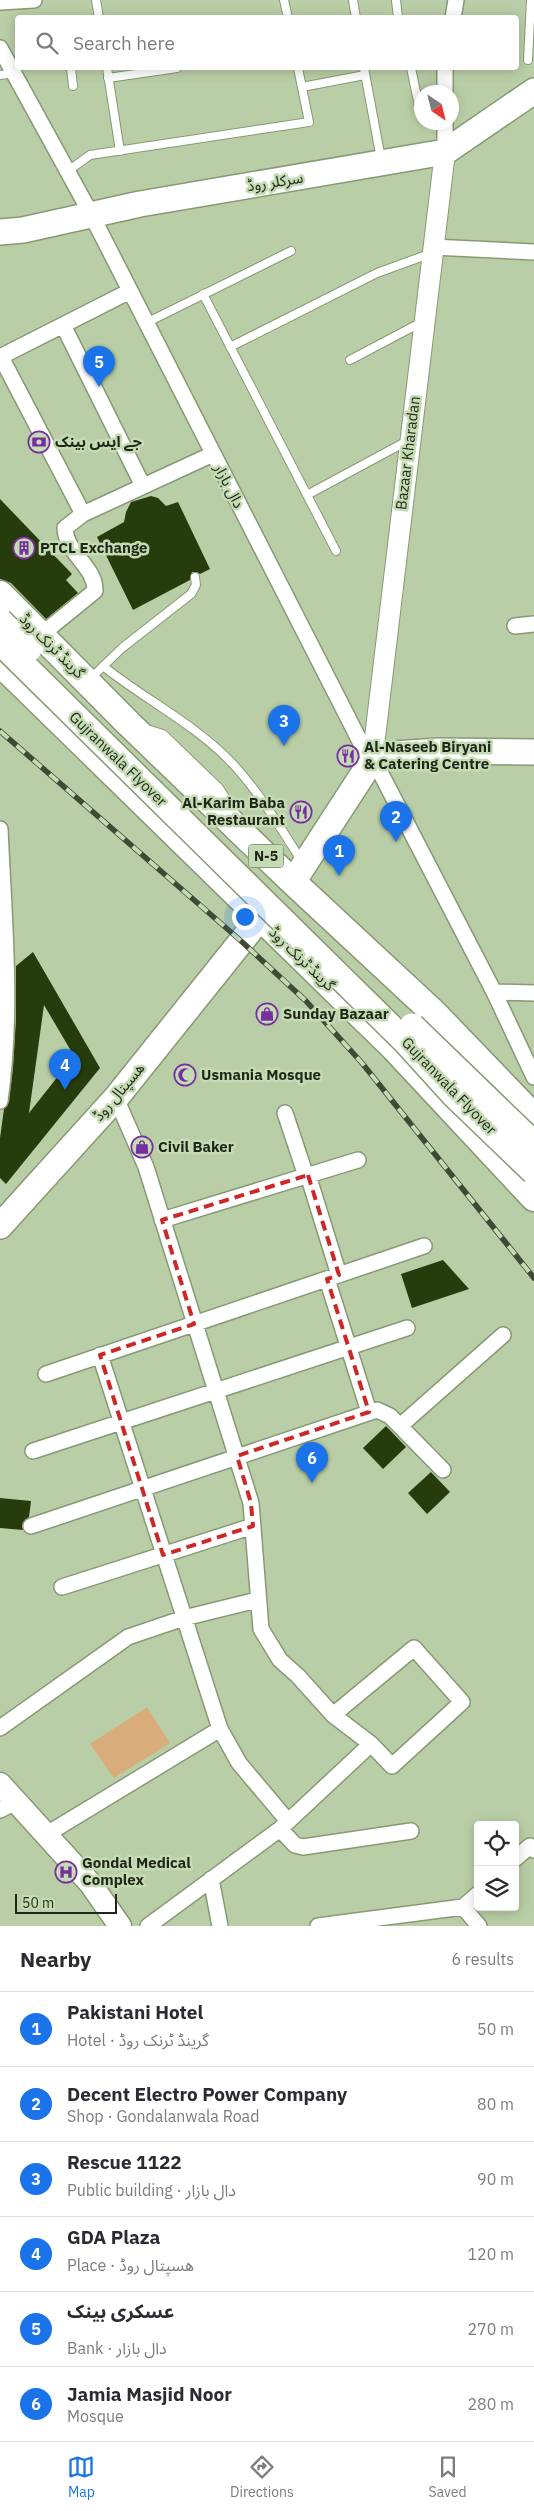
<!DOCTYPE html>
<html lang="en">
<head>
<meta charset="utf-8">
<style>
	body { margin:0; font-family:"IBM Plex Sans","Noto Sans Arabic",sans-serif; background:#f7f7f7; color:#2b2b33 }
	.controls { position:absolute; right:15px; bottom:15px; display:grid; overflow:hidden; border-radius:5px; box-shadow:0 2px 12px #0003 }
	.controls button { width:45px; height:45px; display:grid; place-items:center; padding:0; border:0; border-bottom:1px solid #e1e1e2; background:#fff; color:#2b2b33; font:25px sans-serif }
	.compass { position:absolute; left:414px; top:85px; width:45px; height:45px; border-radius:50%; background:#fff; box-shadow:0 2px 12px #0003; rotate:145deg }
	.scale { position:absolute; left:15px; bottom:12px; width:102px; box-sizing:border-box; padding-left:5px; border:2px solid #1f2718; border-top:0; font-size:14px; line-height:18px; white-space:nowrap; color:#1f2718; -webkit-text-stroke:4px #c5dbb3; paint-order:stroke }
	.you { position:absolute; left:244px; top:916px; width:18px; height:18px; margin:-12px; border:4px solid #fff; border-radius:50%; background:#1a73e8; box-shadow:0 0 0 8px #1a73e833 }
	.badge { display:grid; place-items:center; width:32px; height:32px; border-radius:50%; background:#1a73e8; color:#fff; font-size:16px; font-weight:700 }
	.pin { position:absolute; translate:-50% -41px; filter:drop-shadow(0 1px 2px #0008) }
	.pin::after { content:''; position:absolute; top:26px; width:18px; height:15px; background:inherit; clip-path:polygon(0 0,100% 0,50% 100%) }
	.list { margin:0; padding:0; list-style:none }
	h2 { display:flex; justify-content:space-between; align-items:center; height:65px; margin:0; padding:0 20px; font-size:21px }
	h2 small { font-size:16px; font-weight:400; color:#7c7c81 }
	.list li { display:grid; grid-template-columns:32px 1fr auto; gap:15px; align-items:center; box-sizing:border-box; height:75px; padding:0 20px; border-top:1px solid #e1e1e2 }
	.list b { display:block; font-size:19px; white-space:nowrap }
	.list p { margin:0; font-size:16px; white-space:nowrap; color:#7c7c81 }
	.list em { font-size:16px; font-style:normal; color:#7c7c81 }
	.icon { flex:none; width:28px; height:28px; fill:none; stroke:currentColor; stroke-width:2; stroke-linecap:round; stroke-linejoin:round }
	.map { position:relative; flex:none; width:534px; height:1926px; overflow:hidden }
	.search { position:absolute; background:#fff; box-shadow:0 2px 12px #0003; left:15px; right:15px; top:15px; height:55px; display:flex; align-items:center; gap:12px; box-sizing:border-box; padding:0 18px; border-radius:5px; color:#7c7c81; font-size:19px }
	.sheet { height:515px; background:#fff }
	nav { display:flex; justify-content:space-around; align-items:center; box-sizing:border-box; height:70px; border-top:1px solid #e1e1e2; background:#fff; font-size:14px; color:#7c7c81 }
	nav a { display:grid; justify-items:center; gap:2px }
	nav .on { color:#1a73e8 }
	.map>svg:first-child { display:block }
	.green { fill:#d8ad7b }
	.building { fill:#263c0c; fill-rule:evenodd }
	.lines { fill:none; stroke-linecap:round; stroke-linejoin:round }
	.service-casing { stroke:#869a74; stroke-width:10 }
	.minor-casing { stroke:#869a74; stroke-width:18 }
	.tertiary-casing { stroke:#869a74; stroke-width:22 }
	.secondary-casing { stroke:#869a74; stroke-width:25 }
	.primary-casing { stroke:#869a74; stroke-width:28 }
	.trunk-casing { stroke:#869a74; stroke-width:29 }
	.service { stroke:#fff; stroke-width:8 }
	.minor { stroke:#fff; stroke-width:15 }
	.tertiary { stroke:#fff; stroke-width:20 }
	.secondary { stroke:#fff; stroke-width:22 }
	.primary { stroke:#fff; stroke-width:25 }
	.trunk { stroke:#fff; stroke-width:26 }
	.rail-casing { stroke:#3f4935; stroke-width:5.5 }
	.rail { stroke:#c5dbb3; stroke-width:4; stroke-dasharray:11; stroke-linecap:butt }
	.primary-bridge-casing { stroke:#869a74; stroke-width:28; stroke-linecap:butt }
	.primary-bridge { stroke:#fff; stroke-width:25 }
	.marked { fill:none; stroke:#cd2827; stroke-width:4; stroke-dasharray:10 6; stroke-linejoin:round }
	.labels { text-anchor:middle; stroke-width:5; stroke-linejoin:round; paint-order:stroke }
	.shield { fill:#c5dbb3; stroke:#515d46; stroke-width:1 }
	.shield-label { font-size:14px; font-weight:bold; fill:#1f2718 }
	.street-label { font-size:15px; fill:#1f2718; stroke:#c5dbb3 }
	.poi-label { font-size:15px; font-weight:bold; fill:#1f2718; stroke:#c5dbb3; text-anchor:start }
</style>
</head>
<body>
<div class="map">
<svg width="534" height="1926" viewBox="0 0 534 1926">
	<rect width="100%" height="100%" fill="#b9cea6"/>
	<!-- green -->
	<path class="green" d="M147,1707L170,1743L114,1778L90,1744Z"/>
	<!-- building -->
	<path class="building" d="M151,496L158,498L166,506L178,502L210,569L200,574L197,572H192L190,580L133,610L97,537L124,522L126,512L131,502Z
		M0,499L72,574L66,580L78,593L46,619L11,583L0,579Z
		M33,952L100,1068L6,1184L0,1178V1138L4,1109L9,1102L13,1068L16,1019V966ZM44,1005L74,1056L29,1113Z
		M443,1260L469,1289L412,1308L401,1274Z
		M386,1426L406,1447L383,1469L363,1448Z
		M431,1472L450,1492L427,1514L408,1493Z
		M0,1498L31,1501L29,1517L22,1524L23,1530L0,1528Z"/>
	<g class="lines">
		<!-- service casing -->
		<g class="service-casing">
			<path id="service" d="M96,0L99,18
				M284,0L288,18
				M353,0L356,18
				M396,0L398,18
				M528,60L531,0
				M71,68L73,86
				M107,68L120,151
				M364,68L381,159
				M411,68L419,106
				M0,75L14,73
				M108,78L177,68
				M302,87L365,75
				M68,171L90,155L309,122L298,68
				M203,294L336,551
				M146,323L291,251
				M230,347L377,273L432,253
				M350,360L422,322
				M307,495L409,440
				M103,666C144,699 195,724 232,763C259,792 280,827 301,860
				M90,679L122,648L191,594L196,585L195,577
				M147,729L163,734L219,788L232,808"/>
		</g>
		<!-- minor casing -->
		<g class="minor-casing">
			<path id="minor" d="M0,2L34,0
				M453,18L456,0
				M0,48L91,214L368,757
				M445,92V68
				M445,152V122
				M433,247L534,252
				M63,325L143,486
				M0,357L130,291
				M1,357L83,514
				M515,626L534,624
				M42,634L95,591C96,567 66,554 65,528L83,514L213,454
				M379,770L494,992L534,1077
				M0,829C4,920 13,1010 0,1101
				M494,992L534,993
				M116,1098L146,1167L251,1503L261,1629L280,1660L298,1676L333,1715L371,1744L280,1829L148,1926
				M285,1113L306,1176
				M308,1175L339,1275
				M162,1220L358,1160
				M327,1279L369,1412
				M100,1355L220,1729L239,1763L287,1820
				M46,1374L424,1246
				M400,1426L503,1335
				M33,1451L407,1328
				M31,1526L377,1410L390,1416L443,1470
				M62,1587L253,1526
				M333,1715L414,1648L462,1702L392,1766L371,1744
				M0,1728L128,1637L184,1618L257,1600
				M0,1810L16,1802
				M280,1829L295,1845L303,1847L411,1831
				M47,1834L220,1729
				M515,1859L530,1846L534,1850
				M211,1879L220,1926
				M463,1907L479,1926
				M318,1926L463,1907L478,1894"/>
		</g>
		<!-- tertiary casing -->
		<g class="tertiary-casing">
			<path id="tertiary" d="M373,754L445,152"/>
		</g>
		<!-- secondary casing -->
		<g class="secondary-casing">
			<path id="secondary" d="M0,1784L90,1883L120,1926"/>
		</g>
		<!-- primary casing -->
		<g class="primary-casing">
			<path id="primary" d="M0,232L23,230L140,204L445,152L534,91
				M378,755L439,751L534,752
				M293,882L367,768
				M0,1226L116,1098L260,918"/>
		</g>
		<!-- trunk casing -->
		<g class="trunk-casing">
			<path id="trunk" d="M0,594L129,724L293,882L434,1013L534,1117
				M0,663L394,1048L534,1198"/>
		</g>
		<!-- service -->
		<use href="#service" class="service"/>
		<!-- minor -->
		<use href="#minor" class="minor"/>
		<!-- tertiary -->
		<use href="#tertiary" class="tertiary"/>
		<!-- secondary -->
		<use href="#secondary" class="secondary"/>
		<!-- primary -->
		<use href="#primary" class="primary"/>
		<!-- trunk -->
		<use href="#trunk" class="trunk"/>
		<!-- rail casing -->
		<g class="rail-casing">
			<path id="rail" d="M0,731L240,940L306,1001L362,1063L534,1278"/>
		</g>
		<!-- rail -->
		<use href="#rail" class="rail"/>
		<!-- primary-bridge casing -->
		<g class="primary-bridge-casing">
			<path id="primary-bridge" d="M0,621L29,649
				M0,642L406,1042L455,1096L534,1172
				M412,1026L534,1144"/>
		</g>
		<!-- primary-bridge -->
		<use href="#primary-bridge" class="primary-bridge"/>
	</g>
	<!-- marked area -->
	<path class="marked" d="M308,1175L339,1275L327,1279L369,1412L237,1456L251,1503L253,1526L163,1555L100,1355L194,1324L162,1220Z"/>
	<!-- icons -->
	<defs>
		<g id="bank-ring" transform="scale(1.125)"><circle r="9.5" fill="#c5dbb3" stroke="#772ea0" stroke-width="1.5"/><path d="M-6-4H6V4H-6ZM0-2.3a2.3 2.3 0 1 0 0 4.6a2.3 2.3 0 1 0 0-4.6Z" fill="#772ea0"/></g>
		<g id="building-ring" transform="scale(1.125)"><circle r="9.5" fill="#c5dbb3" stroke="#772ea0" stroke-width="1.5"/><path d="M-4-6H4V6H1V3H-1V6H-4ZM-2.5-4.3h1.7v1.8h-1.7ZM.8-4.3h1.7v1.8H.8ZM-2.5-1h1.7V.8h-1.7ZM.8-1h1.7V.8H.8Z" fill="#772ea0"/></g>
		<g id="restaurant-ring" transform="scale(1.125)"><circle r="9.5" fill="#c5dbb3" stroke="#772ea0" stroke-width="1.5"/><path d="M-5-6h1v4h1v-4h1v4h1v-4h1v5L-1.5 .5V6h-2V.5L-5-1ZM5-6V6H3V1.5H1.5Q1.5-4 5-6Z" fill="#772ea0"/></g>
		<g id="shop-ring" transform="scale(1.125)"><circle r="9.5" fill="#c5dbb3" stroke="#772ea0" stroke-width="1.5"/><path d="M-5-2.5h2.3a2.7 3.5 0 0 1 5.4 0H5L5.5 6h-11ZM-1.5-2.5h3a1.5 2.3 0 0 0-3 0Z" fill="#772ea0"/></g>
		<g id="mosque-ring" transform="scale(1.125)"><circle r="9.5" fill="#c5dbb3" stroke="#772ea0" stroke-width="1.5"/><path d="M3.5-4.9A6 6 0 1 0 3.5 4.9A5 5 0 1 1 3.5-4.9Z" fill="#772ea0"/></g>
		<g id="hospital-ring" transform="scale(1.125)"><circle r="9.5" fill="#c5dbb3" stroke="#772ea0" stroke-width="1.5"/><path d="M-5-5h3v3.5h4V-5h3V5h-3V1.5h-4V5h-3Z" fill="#772ea0"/></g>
	</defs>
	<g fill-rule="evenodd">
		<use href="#bank-ring" x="39" y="442"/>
		<use href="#building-ring" x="24" y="548"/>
		<use href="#restaurant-ring" x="348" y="756"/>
		<use href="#restaurant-ring" x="301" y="812"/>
		<use href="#shop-ring" x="267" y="1014"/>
		<use href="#mosque-ring" x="185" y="1075"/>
		<use href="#shop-ring" x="142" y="1147"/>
		<use href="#hospital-ring" x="66" y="1872"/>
	</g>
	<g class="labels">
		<!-- shield labels -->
		<rect class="shield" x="248.5" y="844.5" width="35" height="23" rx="4"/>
		<g class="shield-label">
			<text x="266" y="861">N-5</text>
		</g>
		<!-- street labels -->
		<g class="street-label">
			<text transform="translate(275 182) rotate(-9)" y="5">سرکلر روڈ</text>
			<text transform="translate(408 453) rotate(-83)" y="5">Bazaar Kharadan</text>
			<text transform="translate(229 486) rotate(63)" y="5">دال بازار</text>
			<text transform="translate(52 646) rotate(45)" y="5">گرینڈ ٹرنک روڈ</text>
			<text transform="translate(118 759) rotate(44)" y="5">Gujranwala Flyover</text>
			<text transform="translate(302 959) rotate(44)" y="5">گرینڈ ٹرنک روڈ</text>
			<text transform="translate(449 1086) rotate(46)" y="5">Gujranwala Flyover</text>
			<text transform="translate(119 1092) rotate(-50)" y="5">ھسپتال روڈ</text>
		</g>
		<!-- poi labels -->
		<g class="poi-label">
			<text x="55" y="447">جے ایس بینک</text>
			<text x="40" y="553">PTCL Exchange</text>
			<text x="364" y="752">Al-Naseeb Biryani<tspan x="364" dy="17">&amp; Catering Centre</tspan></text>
			<text x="285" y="808" text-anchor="end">Al-Karim Baba<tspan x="285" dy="17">Restaurant</tspan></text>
			<text x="283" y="1019">Sunday Bazaar</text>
			<text x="201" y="1080">Usmania Mosque</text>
			<text x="158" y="1152">Civil Baker</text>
			<text x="82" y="1868">Gondal Medical<tspan x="82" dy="17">Complex</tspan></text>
		</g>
	</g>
</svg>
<div class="controls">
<button><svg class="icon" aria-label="locate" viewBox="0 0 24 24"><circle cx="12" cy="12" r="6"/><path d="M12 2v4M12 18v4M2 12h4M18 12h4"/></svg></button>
<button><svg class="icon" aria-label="layers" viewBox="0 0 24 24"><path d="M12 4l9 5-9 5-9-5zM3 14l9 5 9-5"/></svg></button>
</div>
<svg class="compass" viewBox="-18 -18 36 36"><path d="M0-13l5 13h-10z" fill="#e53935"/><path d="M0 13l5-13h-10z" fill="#7c7c81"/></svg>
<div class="scale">50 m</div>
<div class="you"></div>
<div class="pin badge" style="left:339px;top:876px">1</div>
<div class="pin badge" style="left:396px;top:842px">2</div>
<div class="pin badge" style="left:284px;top:746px">3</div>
<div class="pin badge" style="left:65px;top:1090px">4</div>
<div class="pin badge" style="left:99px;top:387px">5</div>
<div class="pin badge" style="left:312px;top:1483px">6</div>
<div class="search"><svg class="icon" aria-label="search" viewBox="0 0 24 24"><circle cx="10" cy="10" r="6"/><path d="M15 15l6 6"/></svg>Search here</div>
</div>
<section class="sheet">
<h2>Nearby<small>6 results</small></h2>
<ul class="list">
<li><span class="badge">1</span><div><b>Pakistani Hotel</b><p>Hotel · گرینڈ ٹرنک روڈ</p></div><em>50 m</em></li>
<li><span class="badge">2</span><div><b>Decent Electro Power Company</b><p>Shop · Gondalanwala Road</p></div><em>80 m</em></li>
<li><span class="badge">3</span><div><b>Rescue 1122</b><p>Public building · دال بازار</p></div><em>90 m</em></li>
<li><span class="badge">4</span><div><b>GDA Plaza</b><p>Place · ھسپتال روڈ</p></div><em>120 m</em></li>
<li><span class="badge">5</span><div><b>عسکری بینک</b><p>Bank · دال بازار</p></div><em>270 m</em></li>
<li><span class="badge">6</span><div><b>Jamia Masjid Noor</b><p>Mosque</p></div><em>280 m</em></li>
</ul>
</section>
<nav>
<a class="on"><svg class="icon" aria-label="map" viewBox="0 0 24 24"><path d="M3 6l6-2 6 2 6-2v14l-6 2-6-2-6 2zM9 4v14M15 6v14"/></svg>Map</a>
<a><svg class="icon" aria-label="directions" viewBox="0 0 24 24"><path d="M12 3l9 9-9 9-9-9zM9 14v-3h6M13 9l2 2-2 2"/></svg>Directions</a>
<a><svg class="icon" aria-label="saved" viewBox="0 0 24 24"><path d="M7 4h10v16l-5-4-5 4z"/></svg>Saved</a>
</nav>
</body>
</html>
